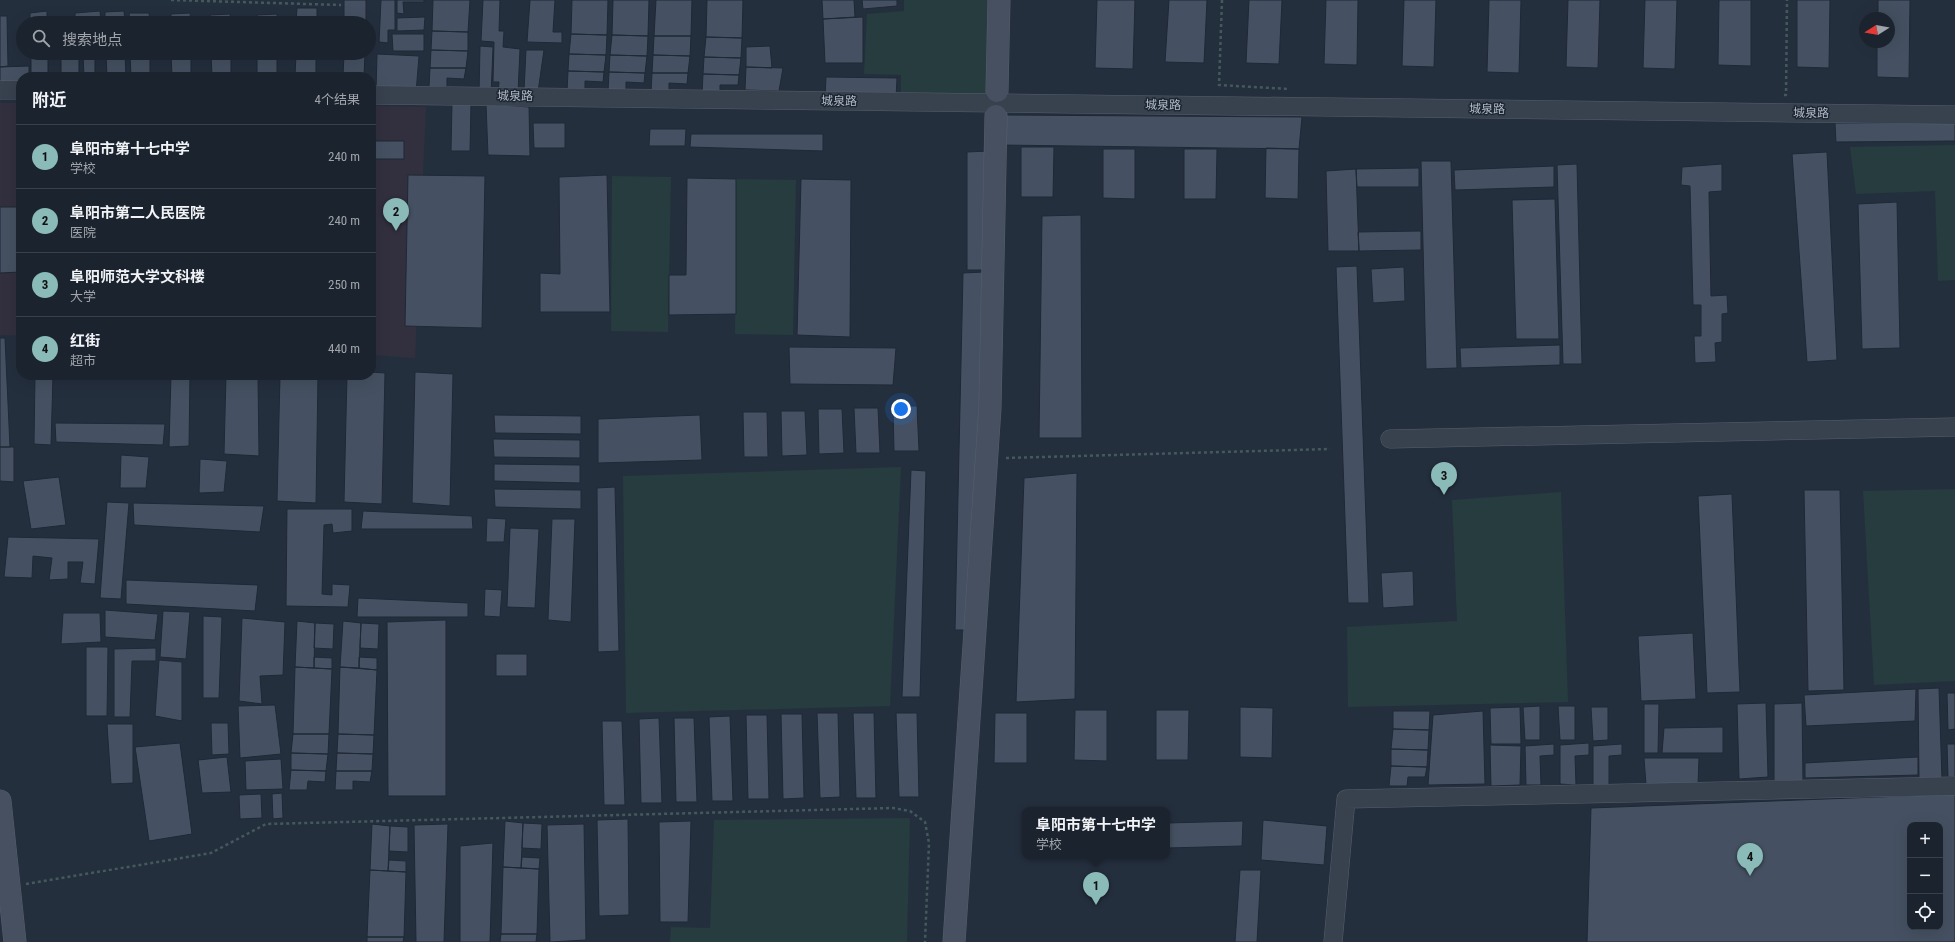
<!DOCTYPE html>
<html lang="zh">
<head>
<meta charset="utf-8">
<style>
	body { margin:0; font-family:"Roboto Condensed","Noto Sans SC",sans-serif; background:#242b36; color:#f1f3f6 }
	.controls { position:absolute; right:12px; bottom:12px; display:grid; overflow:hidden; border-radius:8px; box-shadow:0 4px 16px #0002 }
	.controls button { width:36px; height:36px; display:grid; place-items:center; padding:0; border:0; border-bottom:1px solid #39404a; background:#1b232e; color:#f1f3f6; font:20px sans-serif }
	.compass { position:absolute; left:1859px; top:12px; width:36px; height:36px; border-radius:50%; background:#1b232e; box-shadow:0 4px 16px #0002; rotate:259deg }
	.you { position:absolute; left:901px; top:409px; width:14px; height:14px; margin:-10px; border:3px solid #fff; border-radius:50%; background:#1a73e8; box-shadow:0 0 0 6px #1a73e833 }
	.badge { display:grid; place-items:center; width:26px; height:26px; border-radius:50%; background:#8bbbb9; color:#111; font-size:13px; font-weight:700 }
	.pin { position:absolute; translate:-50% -33px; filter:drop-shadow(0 1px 2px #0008) }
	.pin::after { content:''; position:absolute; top:21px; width:14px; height:12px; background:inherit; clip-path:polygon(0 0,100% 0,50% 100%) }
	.popup { position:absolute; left:1022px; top:807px; width:148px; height:52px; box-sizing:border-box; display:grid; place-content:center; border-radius:8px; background:#1b232e; filter:drop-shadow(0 1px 3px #0005); font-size:13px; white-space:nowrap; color:#a0a4aa }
	.popup b { font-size:15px; color:#f1f3f6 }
	.popup::after { content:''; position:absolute; left:50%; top:100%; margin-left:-8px; border:8px solid transparent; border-top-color:#1b232e }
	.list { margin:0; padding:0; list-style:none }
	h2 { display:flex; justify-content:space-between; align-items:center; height:52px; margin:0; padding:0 16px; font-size:17px }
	h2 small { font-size:13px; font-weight:400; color:#a0a4aa }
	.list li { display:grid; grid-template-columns:26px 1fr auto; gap:12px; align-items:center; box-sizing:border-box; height:64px; padding:0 16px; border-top:1px solid #39404a }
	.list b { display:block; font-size:15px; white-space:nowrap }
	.list p { margin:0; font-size:13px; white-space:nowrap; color:#a0a4aa }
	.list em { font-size:13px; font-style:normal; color:#a0a4aa }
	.icon { flex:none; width:22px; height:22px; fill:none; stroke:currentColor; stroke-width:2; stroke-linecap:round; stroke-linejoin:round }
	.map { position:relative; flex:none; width:1955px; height:942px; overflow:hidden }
	.search { position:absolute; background:#1b232e; box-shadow:0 4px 16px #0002; left:16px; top:16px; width:360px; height:44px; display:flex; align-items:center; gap:10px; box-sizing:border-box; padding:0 14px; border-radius:22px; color:#a0a4aa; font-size:15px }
	.panel { position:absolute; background:#1b232e; box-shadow:0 4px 16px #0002; left:16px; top:72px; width:360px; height:308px; border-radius:16px }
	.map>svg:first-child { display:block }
	.medical { fill:#32303f }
	.green { fill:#263c3f }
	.building { fill:#455162; stroke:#1f2835; fill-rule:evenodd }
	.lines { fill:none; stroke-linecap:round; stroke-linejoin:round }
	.street-casing { stroke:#565f6c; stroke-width:19 }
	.secondary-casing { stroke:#565f6c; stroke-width:23 }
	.path { stroke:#44595c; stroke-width:2.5; stroke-dasharray:3 3; stroke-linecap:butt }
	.street { stroke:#38414e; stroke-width:18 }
	.secondary { stroke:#465061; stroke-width:22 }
	.labels { text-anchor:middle; stroke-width:3; stroke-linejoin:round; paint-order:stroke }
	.street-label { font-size:12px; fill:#b4bcc9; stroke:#1d2633 }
</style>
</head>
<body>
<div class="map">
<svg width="1955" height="942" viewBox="0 0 1955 942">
	<rect width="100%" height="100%" fill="#242f3e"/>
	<!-- medical -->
	<path class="medical" d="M0,103H21V336L0,335Z
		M371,106L426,107L415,358L371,355Z"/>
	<!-- green -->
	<path class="green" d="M904,0H992L989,97L901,98V75L864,74L867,14L904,11Z
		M1955,145V280L1938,281L1935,191L1856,194L1850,147Z
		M612,176L671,177L668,332L611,331Z
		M736,179L796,180L793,335L735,334Z
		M901,467L890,706L626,713L623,476Z
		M1955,489V681L1874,685L1863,491Z
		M1561,492L1568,702L1348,707L1347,627L1457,621L1452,500Z
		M910,818L907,942H670L671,927L710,928L714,820Z"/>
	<!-- building -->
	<path class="building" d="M344,0H366V23H344Z
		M381,0H395V30H388V43L379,42Z
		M397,0H424V2H403L404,14L397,13Z
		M433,0H470L468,32L432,31Z
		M483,0H500L499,31H504L503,47L520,49L518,93H498L499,82H493L494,42L481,41Z
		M530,0H555L553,32H562V43L527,42Z
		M572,0H608L607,35L571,34Z
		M613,0H649L648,36L612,35Z
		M656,0H692L691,36H654Z
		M707,0H743L742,38L706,37Z
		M822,0H854L855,17L823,19Z
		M862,0H897V6L863,9Z
		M1097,0H1135L1133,69L1095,68Z
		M1169,0H1207L1204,63L1165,62Z
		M1249,0H1282L1279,64L1246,63Z
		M1326,0H1358L1357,65L1324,64Z
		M1404,0H1436L1434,67L1402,66Z
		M1489,0H1521L1519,73L1487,72Z
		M1568,0H1600L1598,68L1566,67Z
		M1645,0H1677L1675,69L1643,68Z
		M1719,0H1751V66L1718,65Z
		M1797,0H1830L1829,68L1797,67Z
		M1878,0H1910L1909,78L1877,77V42H1889V18H1878Z
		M297,8H317V23H296Z
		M47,11V23H30V13Z
		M100,11L101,23H75V13Z
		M124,11L125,23H105V12Z
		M129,13H149L150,23H130Z
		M190,13L191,23H171V14Z
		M230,14L231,23H211L210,15Z
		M277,14V23H257V15Z
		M0,16H7L8,66L0,67Z
		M425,17L424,30L397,31V18Z
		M863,17V63H825L823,19Z
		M432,31L468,32V51L431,50Z
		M392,34H424V51H393Z
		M571,34L607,35L606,55L569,54Z
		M612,35L648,36L647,56L610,55Z
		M654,36H691L690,56L653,55Z
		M706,37L742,38L741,58L704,57Z
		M480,46L493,47L491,95L479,94Z
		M770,46L772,68L746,67V47Z
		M431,50L468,51L466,68H430Z
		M526,50H544L538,92L524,91Z
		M31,53H48V77H31Z
		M106,53H125L126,77H107Z
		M130,53H150V77H131Z
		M171,53H191V77H172Z
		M211,53H231V77H212Z
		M257,53H277V77H257Z
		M296,53H316V77H295Z
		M344,53H365L364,77H343Z
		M377,54L419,56L416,93L376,91Z
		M569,54L606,55L604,72L568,71Z
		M61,55H79V77H61Z
		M83,55H95V77H84Z
		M610,55L647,56L645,73L609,72Z
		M653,55L690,56L688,73H652Z
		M704,57L741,58L739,75L703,74Z
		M29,66V77H21V86H0V67Z
		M746,67L783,68L779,91L745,90Z
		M430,68H466L464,79L447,78V87H429Z
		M568,71L604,72L603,82L585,81V91H567Z
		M609,72L645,73L644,83L626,82V92H608Z
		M652,73H688L687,84L669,83V92H651Z
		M703,74L739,75L738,85H720V94H702Z
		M826,77L897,78L896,98L825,97Z
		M452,103H471L470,151H451Z
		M486,104L529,107L530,156L488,155Z
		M1001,115L1302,117L1299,149L1000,145Z
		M533,123H565V148H534Z
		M1835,123H1955V141L1836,142Z
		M650,129H686L685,146H649Z
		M691,134H823V151L690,147Z
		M371,141H404V159H371Z
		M1021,147H1054L1053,197H1021Z
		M1266,148L1299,149L1298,199L1265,198Z
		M1103,149H1135V199L1103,198Z
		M1184,149H1217L1216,199H1184Z
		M989,151L988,270H967V152Z
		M1827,152L1837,360L1807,362L1792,154Z
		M1421,161H1451L1457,368L1426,369Z
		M1577,164L1582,364H1563L1557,165Z
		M1722,164V191L1709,192L1711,296L1727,295L1728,313L1722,314V342L1715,343L1716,362L1695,363L1694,336H1701V305H1693L1690,186L1681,185L1682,167Z
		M1554,166V187L1455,190L1454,170Z
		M1419,168V187H1357L1356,169Z
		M1356,169L1359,251H1328L1326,171Z
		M408,175L485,176L482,328L405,326Z
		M607,175L610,312H540V273L560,274L559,177Z
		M687,178L736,179V314L669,315V275H686Z
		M801,179L851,180L850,337L797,335Z
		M1555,199L1559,339H1516L1512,200Z
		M1897,202L1900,348L1862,349L1858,204Z
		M0,207H21V272L0,273Z
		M1081,215L1082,438H1039L1042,216Z
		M1421,231V250L1359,251L1358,232Z
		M1357,266L1369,603H1348L1336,267Z
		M1404,267L1405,301L1373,303L1371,269Z
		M984,272L972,630H955L963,273Z
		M0,338H5L10,447H0Z
		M1560,345V365L1461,368L1460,348Z
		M789,347L896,348L893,385L790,384Z
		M371,372L385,373L382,504L344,502L347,375H371Z
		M415,372L453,374L450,506L412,503Z
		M35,375H53L51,445L34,444Z
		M171,375H190L189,446L169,447Z
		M226,375H258L259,456L224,454Z
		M280,375H318L316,503L277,501Z
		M893,406H917L919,451H894Z
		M854,408H878L880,453H856Z
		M818,409H842L844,453L819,454Z
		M781,411H805L807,455L782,456Z
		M743,412H767L768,457H744Z
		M494,415L581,416V434L495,433Z
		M700,415L702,460L598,463V419Z
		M55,423L165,424L163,445L56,442Z
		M493,439L580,440V458L494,457Z
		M0,447H14V482L0,481Z
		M121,455L149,457L146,488H120Z
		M200,459L227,461L224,492L199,493Z
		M494,464L580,465V483L494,481Z
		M911,470L926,471L920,697H902Z
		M1077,473L1075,699L1016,702L1024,478Z
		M59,477L66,525L31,529L23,481Z
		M615,487L619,651L598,652L597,488Z
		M494,489L581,490V509L495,507Z
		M1804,490H1840L1844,690L1808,691Z
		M1732,494L1740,692L1707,693L1698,496Z
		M107,502L129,503L121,599L100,598Z
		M133,503L264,506L260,532L134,525Z
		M287,509H352V531L333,533L332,524L324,525L322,594L332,595V584L350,585L348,607L286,606Z
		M363,511L472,516L473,529H361Z
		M487,518L506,519L504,542H486Z
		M552,519H575L571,622L548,620Z
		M510,528L539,529L535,608L507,607Z
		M8,537L99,539L95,584L80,583L83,562H68V579L49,580L52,558L33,556L32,578L4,577Z
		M1413,571L1414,606L1383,608L1381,573Z
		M126,580L258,585L255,611L126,604Z
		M485,589L502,590L500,617L484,616Z
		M358,598L468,603V617H357Z
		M105,610L158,614L155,640L105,637Z
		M163,611L190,612L186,659L160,657Z
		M63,613H100L101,642L61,644Z
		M203,616L222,617L219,698H203Z
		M242,618L285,622L283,675L260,676L262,704L239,701Z
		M446,620V796H388L387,622Z
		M297,621L315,623L314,668L295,667Z
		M343,621L361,623L359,668L340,667Z
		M315,623L334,624L333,649L314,648Z
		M361,623L379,624L378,649L360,648Z
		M1693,633L1696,699L1641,701L1638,636Z
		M86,647H108L107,716H86Z
		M156,648V661H132L130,717H114V649Z
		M496,654H527V676H496Z
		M314,657L332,658V669L314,668Z
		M359,657L377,658V670L359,668Z
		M159,660L182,662V721L155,716Z
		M295,667L332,669L329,734H293Z
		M340,667L377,670L374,735L338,734Z
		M1939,688L1942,779H1919L1918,689Z
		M1916,689L1915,721L1806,726L1804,695Z
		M1947,693H1955V729L1948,730Z
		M1766,703L1768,777L1739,779L1737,704Z
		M1802,703L1803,781H1774V704Z
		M1644,704H1659L1658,753H1644Z
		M275,705L281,754L240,758L238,706Z
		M1540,706V740H1525L1523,707Z
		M1558,706H1575V740H1560Z
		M1240,707L1273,708L1272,758L1240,757Z
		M1520,707L1521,744H1491L1490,708Z
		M1591,707H1608V740L1593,741Z
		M1075,710H1107V761L1074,760Z
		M1156,710H1189L1188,760H1156Z
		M1393,711H1430L1429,730L1393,729Z
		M1483,711L1485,784L1428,785L1433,715Z
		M817,713H838L840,797L820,798Z
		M853,713H874L876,798H856Z
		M896,713H917L919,797H899Z
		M995,713H1027V763H994Z
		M781,714H802L804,798L783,799Z
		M746,715H767L769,799H748Z
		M730,716L733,801H712L709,717Z
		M659,718L662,803H641L639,719Z
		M674,718H694L697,802H676Z
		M602,721H622L625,805H604Z
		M211,723H228L229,754L212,755Z
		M107,724H133V783L111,784Z
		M1723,727V753H1662L1664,728Z
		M1393,729L1429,730L1428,750L1391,749Z
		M293,734H329L328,754L291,753Z
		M338,734L374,735L373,754L337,753Z
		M180,743L192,834L149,841L135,747Z
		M1589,743V755L1575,756L1576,785L1560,784V745Z
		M1554,744V755L1540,756L1541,785H1526L1525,746Z
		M1622,744V755L1609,756V785H1593V746Z
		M1947,744H1955V777H1948Z
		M1490,745L1521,746L1520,785L1491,786Z
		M1391,749L1428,750L1427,767L1391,766Z
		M291,753L328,754L326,771L291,770Z
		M337,753L373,754L372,771H336Z
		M227,757L231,792L202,793L198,760Z
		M1918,757V775L1805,778V763Z
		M1644,758H1699L1698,785H1646Z
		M281,759L283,789L246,790L245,761Z
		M1391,766L1427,767L1425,777H1408L1407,786H1389Z
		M291,770L326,771L325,782L308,781L307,790H289Z
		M336,771H372L370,782L353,781V790H335Z
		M282,793L283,818L273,819L272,794Z
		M261,794L262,818L240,819L239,795Z
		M1955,794V942H1587L1591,808ZM1910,825H1940V927H1910Z
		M628,819L629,915L599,916L597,820Z
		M1263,820L1327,826L1324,865L1261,860Z
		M505,821L523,823L521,868L503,867Z
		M691,821L688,922H660L659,822Z
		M1243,821L1242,846L1167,848V823Z
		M523,823L542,824L541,849L522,848Z
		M372,824L390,826L388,871L370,870Z
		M448,824L444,942H416L414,825Z
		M584,824L586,940L550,942L547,825Z
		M390,826L408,827V852L389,851Z
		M493,843L490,942H460V846Z
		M522,857L540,858L539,869L521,868Z
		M389,860L406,861V872L388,871Z
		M503,867L539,869L537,934H501Z
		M370,870L406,872L404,937H367Z
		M1240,870H1261L1257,942H1235Z
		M501,934H537L536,942H500Z
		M367,937H404L403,942H367Z"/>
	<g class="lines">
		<!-- street casing -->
		<g class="street-casing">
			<path id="street" d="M0,90H21
				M371,95L1955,115
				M1390,439L1955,427
				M1333,942L1346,799L1955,786"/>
		</g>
		<!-- secondary casing -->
		<g class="secondary-casing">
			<path id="secondary" d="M997,91L999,0
				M0,801L15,942
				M954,942L990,408L996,116"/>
		</g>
		<!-- path -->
		<path class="path" d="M171,0L341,5
			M1222,0L1219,85L1289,89
			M1784,95H1786L1787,0
			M1006,458L1330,449
			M26,884L211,853L266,824L893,808L910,811L925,822L929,843L925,942"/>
		<!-- street -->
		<use href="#street" class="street"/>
		<!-- secondary -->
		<use href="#secondary" class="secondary"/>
	</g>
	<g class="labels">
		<!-- street labels -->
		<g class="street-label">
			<text transform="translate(515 96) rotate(1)" y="4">城泉路</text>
			<text transform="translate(839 101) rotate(1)" y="4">城泉路</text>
			<text transform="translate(1163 105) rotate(1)" y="4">城泉路</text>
			<text transform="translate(1487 109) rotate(1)" y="4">城泉路</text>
			<text transform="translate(1811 113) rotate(1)" y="4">城泉路</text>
		</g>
	</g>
</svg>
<div class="controls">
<button>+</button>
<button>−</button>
<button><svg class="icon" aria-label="locate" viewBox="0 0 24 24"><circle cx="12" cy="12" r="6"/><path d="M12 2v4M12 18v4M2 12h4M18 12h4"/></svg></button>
</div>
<svg class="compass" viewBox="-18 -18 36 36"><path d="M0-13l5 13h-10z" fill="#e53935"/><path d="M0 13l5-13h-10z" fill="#a0a4aa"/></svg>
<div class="you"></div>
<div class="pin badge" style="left:1096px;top:905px">1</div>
<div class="popup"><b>阜阳市第十七中学</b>学校</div>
<div class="pin badge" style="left:396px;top:231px">2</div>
<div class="pin badge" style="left:1444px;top:495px">3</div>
<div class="pin badge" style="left:1750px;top:876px">4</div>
<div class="search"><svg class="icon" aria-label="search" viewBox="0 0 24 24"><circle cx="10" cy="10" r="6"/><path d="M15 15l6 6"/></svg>搜索地点</div>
<section class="panel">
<h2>附近<small>4个结果</small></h2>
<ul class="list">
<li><span class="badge">1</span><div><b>阜阳市第十七中学</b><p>学校</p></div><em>240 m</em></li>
<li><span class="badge">2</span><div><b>阜阳市第二人民医院</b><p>医院</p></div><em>240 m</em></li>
<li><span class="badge">3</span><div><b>阜阳师范大学文科楼</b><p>大学</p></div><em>250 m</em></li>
<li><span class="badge">4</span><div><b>红街</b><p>超市</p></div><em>440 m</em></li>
</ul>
</section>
</div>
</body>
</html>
